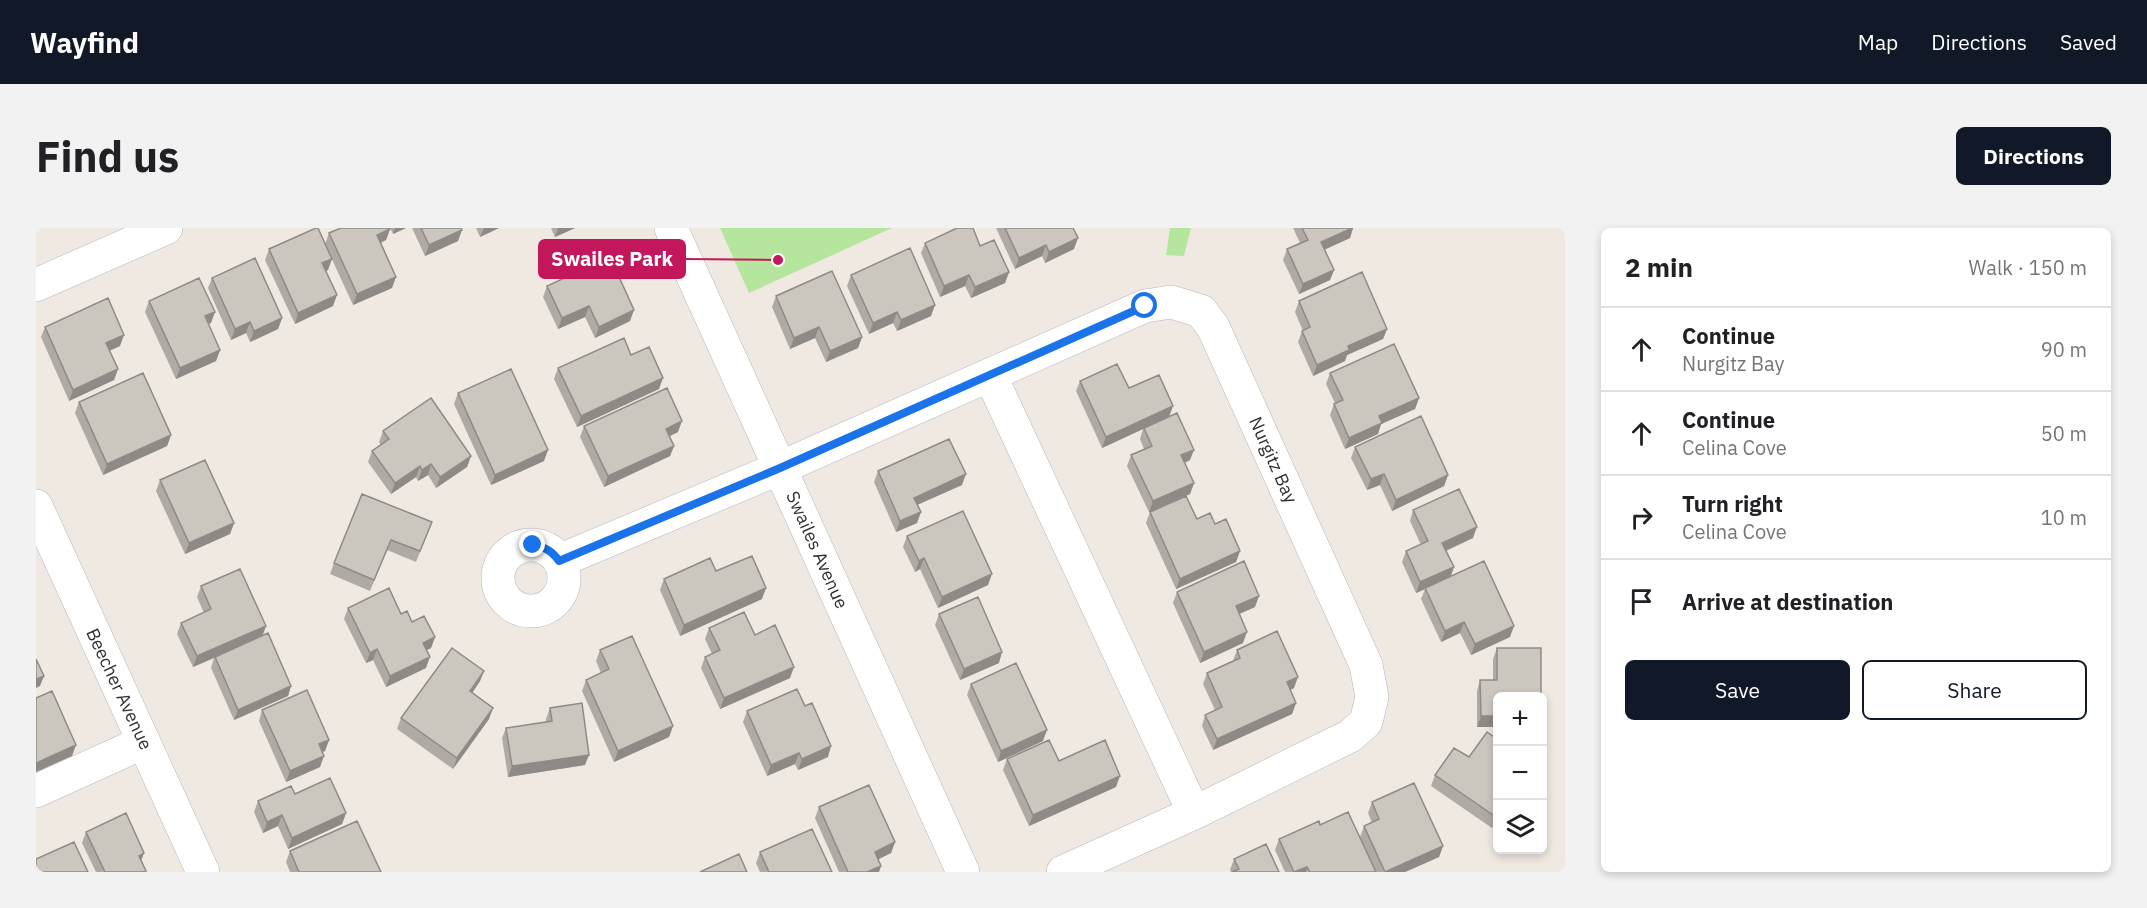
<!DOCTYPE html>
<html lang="en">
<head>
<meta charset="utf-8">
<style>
	body { margin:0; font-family:"IBM Plex Sans",sans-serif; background:#f2f2f2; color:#202124 }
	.controls { position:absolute; right:18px; bottom:18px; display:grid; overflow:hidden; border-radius:9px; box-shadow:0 3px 9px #0003 }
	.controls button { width:54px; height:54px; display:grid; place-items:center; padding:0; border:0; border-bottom:2px solid #e0e0e0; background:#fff; color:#202124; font:30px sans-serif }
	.stop { position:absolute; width:18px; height:18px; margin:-14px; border:4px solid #1a73e8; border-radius:50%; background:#fff }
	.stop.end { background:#1a73e8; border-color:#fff; box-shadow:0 2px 6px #0008 }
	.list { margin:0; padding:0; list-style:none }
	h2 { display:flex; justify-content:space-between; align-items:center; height:78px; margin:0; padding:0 24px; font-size:26px }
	h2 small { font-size:20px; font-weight:400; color:#757577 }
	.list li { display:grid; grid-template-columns:39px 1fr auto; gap:18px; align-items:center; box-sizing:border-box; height:84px; padding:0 24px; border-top:2px solid #e0e0e0 }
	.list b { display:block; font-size:22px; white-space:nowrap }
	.list p { margin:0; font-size:20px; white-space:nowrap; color:#757577 }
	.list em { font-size:20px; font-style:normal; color:#757577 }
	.actions { display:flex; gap:12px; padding:18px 24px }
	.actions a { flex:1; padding:14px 0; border:2px solid #111827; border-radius:9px; text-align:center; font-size:21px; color:#111827 }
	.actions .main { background:#111827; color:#fff }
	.icon { flex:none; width:33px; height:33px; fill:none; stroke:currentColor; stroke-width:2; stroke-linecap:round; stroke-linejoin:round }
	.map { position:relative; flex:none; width:1529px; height:644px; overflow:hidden; border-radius:9px }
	header { display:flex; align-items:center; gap:36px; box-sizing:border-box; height:84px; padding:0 30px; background:#111827; color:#fff }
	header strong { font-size:28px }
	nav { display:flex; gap:33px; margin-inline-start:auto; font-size:21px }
	.intro { display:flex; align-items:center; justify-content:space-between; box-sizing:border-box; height:144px; padding:0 36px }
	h1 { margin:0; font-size:42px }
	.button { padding:15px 27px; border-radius:9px; background:#111827; color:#fff; font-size:21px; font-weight:700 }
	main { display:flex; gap:36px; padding:0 36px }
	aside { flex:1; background:#fff; border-radius:9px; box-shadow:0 3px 9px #0003 }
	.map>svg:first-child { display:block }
	.green { fill:#b6e59e }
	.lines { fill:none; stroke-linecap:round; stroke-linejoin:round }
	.minor-casing { stroke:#b4b7c1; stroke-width:34 }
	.minor { stroke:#fff; stroke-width:33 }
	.wall { fill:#afaba4 }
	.shaded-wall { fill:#8e8b86 }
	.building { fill:#cbc7bf; stroke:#8e8b86; stroke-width:1.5 }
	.route { stroke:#1a73e8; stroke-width:8 }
	.labels { text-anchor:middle; stroke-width:6; stroke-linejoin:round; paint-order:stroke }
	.street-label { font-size:18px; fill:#2e2e2e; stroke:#fff }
	.leader { fill:none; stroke:#c2185b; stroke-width:2 }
	.callout-dot { fill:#c2185b; stroke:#fff; stroke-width:2 }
	.callout { fill:#c2185b; stroke:#c2185b; stroke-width:2 }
	.callout-label { font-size:20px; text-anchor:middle; font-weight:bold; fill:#fff }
</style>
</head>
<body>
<header>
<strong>Wayfind</strong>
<nav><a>Map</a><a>Directions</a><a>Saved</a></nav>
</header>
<div class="intro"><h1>Find us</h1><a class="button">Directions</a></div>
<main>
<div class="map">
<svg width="1529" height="644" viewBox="0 0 1529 644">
	<rect width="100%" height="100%" fill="#efe9e1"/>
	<!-- green -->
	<path class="green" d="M684,0H856L713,65Z
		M1134,0H1155L1148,28L1130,27Z"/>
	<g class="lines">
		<!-- minor casing -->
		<g class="minor-casing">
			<path id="minor" d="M635,0L927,644
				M0,57L130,0
				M954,147L1158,585
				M0,278L167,644
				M462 350a33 33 0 1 1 66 0a33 33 0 1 1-66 0Z
				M523,333L744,240L1109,78L1135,74L1165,83L1177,99L1330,437L1336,469L1330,494L1314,508L1158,585L1027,644
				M0,563L108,514"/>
		</g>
		<!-- minor -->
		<use href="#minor" class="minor"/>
	</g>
	<!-- wall -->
	<path class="wall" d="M354,0H370L357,6Z
		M376,0H425L422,13L389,28Z
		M440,0H463L444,9Z
		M515,0H539L519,9Z
		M960,0H1037L1038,21L1009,35L1006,28L979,41Z
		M1257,0H1317L1314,10L1288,22L1298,42L1294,52L1263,66L1247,32L1251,21L1264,15Z
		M354,1L350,12L345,15L356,60L317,77L289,16L293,5Z
		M889,15L944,18L973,44L969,55L935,70L929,58L904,69L885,25Z
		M233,21L292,42L290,43L297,78L259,96L229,32Z
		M815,47L895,88L861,103L857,95L833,106L811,58Z
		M176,50L246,90L242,101L214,114L210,105L195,112L172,60Z
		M511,58L594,93L559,110L549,89L522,101L507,69Z
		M740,68L826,109L822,120L790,134L779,110L754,121L736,79Z
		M113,73L175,95L172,96L184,122L180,133L140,151L109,84Z
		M1263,73L1351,101L1347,111L1311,127L1309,133L1277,148L1262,114L1266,103H1267L1259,84Z
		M9,99L84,118L73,123L82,141L78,152L33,173L5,109Z
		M595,127L623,161L541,199L518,151L522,140Z
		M1294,145L1383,170L1379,181L1345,196L1342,206L1309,221L1294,187L1298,176L1299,175L1290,156Z
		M1044,153L1093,160L1134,189L1154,232L1149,235L1158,255L1154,266L1113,284L1091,238L1095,227L1108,221L1104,211L1107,201L1066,220L1040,163Z
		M422,165L508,233L455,257L418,176Z
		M43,174L135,207L131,218L67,247L39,185Z
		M548,198L642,204L633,208L638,218L634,228L568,259L544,209Z
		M347,203L435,228L431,239L400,260L392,247L382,253L380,249L355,266L332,234L336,223L345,217L343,214Z
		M1319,219L1412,247L1408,258L1356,283L1344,257L1331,262L1315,230Z
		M842,243L926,257L881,277V295L860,304L838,254Z
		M124,252L198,295L194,306L149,326L120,263Z
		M1377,282L1437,310L1410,323L1418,339L1414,349L1474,409L1435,427L1424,405L1405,414L1385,371L1389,361L1380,365L1366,334L1370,323L1385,317L1374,293Z
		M1114,284L1161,291L1179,296L1204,323L1200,334L1140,361L1110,295Z
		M396,294L380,334L351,322L334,363L294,346L298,335Z
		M871,308L952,357L902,380L884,341L879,344L867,319Z
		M680,343L726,371L644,408L624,362L628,351Z
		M165,358L230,398L226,408L255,458L252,468L198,492L175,440L178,430L157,439L141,406L145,395L168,385L161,369Z
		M1141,364L1219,379L1203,386L1207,415L1164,435L1137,375Z
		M312,380L365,386L399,409L395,420L390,422V440L350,459L337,432L330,435L308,391Z
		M903,386L963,435L924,452L899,397Z
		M673,400L719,407L754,450L684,481L665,440L669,429L676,426L669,411Z
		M1461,420V499H1441V463L1444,452H1457V431Z
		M564,422L637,498L633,509L578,534L546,463L550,452L565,445L560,433Z
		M1201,422L1258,460L1254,462L1260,475L1256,486L1177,522L1166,498L1169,487L1179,482L1167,456L1171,445L1197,433Z
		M448,443L444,453L436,465L453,491L417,541L361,501L365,490Z
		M935,456L1007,513L962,534L931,467Z
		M514,480L549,537L472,549L466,510L470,500L510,494V491Z
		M226,482L293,512L289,523L287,524L284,539L250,554L223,493Z
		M711,483L792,529L762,542L759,536L731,548L707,494Z
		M1418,520L1461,592L1456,600L1395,558L1399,547Z
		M971,531L1023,533L1080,559L993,598L967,542Z
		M259,566L310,585L306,596L252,621L242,598L227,605L218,584L222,573Z
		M1336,574L1407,618L1403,629L1369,644H1340L1324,609L1328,598L1336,595L1332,585Z
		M783,579L859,614L855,625L842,631L843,644H803L779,590Z
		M1284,597L1340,644H1249L1239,622L1243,611Z
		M50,604L106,633L110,643V644H60L46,615Z
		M254,623L345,644H254L250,634Z
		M724,624L796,644H724L720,635Z
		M1198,631L1243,644H1195L1194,642Z"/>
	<!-- shaded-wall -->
	<path class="shaded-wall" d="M359,0H370L357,6Z
		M448,0H463L444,9Z
		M522,0H539L519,9Z
		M1316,0H1317L1314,10L1281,25L1285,14Z
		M354,1L350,12L337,18L341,7Z
		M426,2L422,13L389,28L393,17Z
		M1042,10L1038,21L1009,35L1013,24Z
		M1010,17L1006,28L979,41L983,30Z
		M296,31L292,42L282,46L286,35Z
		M1298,42L1294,52L1263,66L1267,56Z
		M973,44L969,55L935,70L939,59Z
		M933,47L929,58L904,69L908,58Z
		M360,49L356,60L317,77L321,66Z
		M301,67L297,78L259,96L262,85Z
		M899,77L895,88L861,103L865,92Z
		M553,78L549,89L522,101L526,90Z
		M598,82L594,93L559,110L563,99Z
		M179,84L175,95L165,99L169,88Z
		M861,84L857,95L833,106L837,95Z
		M246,90L242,101L214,114L218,103Z
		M214,94L210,105L195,112L199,101Z
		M783,99L779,110L754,121L758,110Z
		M1351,101L1347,111L1311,127L1309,133L1277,148L1281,137L1312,118Z
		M88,107L84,118L66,126L70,115Z
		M826,109L822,120L790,134L794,123Z
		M184,122L180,133L140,151L144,140Z
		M82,141L78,152L33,173L37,162Z
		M627,150L623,161L541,199L545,188Z
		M1383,170L1379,181L1345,196L1342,206L1309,221L1313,210L1343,188Z
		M1137,178L1133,189L1066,220L1070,209Z
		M646,193L642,204L626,212L630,201Z
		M135,207L131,218L67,247L71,236Z
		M638,218L634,228L568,259L572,248Z
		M512,222L508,233L455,257L459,247Z
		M1158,222L1154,232L1141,238L1145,227Z
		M435,228L431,239L400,260L404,249Z
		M395,236L392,247L382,253L386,242Z
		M384,238L380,249L355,266L359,255Z
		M930,246L926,257L874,280L878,270Z
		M1348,246L1344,257L1331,262L1335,251Z
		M1412,247L1408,258L1356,283L1360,272Z
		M1158,255L1154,266L1113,284L1117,273Z
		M885,284L881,295L860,304L864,293Z
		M198,295L194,306L149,326L153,315Z
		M1441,299L1437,310L1402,326L1406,315Z
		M1204,323L1200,334L1140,361L1144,351Z
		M888,330L884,341L879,344L883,333Z
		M1418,339L1414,350L1380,365L1384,354Z
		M956,346L952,357L902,380L906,369Z
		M730,360L726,371L644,408L648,397Z
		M1223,368L1219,379L1196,389L1200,378Z
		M1428,394L1424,405L1405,414L1409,403Z
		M230,398L226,409L157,439L161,428Z
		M1478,398L1474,409L1435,427L1439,416Z
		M1211,404L1207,415L1164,435L1168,424Z
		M399,409L395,420L383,426L387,415Z
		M341,421L337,432L330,435L334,425Z
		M966,424L963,435L924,452L928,441Z
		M394,429L390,440L350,459L354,448Z
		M758,439L754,450L684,481L688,470Z
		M448,443L444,453L430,474L434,463Z
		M8,448L4,458L0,460V451Z
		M1262,449L1258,460L1247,465L1251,454Z
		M255,458L252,468L198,492L202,482Z
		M1260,475L1256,486L1177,522L1181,511Z
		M457,480L453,491L417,541L421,530Z
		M1445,488H1461V499H1441Z
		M637,498L633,509L578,534L582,523Z
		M1011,502L1007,513L962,534L965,523Z
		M293,512L289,523L279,527L283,516Z
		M40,517L36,528L0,544V535Z
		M795,518L792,529L762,542L766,531Z
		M763,525L759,536L731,548L735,537Z
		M553,527L549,537L472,549L476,538Z
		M288,528L284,539L250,554L254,543Z
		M1084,548L1080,559L993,598L997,587Z
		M310,585L306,596L252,621L256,610Z
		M246,587L242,598L227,605L231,594Z
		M1461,587V592L1456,600L1460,589Z
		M859,614L855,625L835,635L839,624Z
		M1407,618L1403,629L1369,644H1349Z
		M108,625L104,636L103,628Z
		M845,638L843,644H831Z
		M1271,639L1270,644H1260Z"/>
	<!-- building -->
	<path class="building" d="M280,0H282L296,31L286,35L301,67L262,85L233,21Z
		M305,0H354V1L341,7L360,49L321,66L293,5Z
		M385,0H425L426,2L393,17Z
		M921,0H937L944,18L958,12L973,44L939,59L933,47L908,58L889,15Z
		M969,0H1037L1042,10L1013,24L1010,17L983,30Z
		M1266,0H1316L1285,14L1298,42L1267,56L1251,21L1272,12Z
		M874,20L899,77L865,92L861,84L837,95L815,47Z
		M574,29L598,82L563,99L553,78L526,90L511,58Z
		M219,30L246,90L218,103L214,94L199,101L176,50Z
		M796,43L826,109L794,123L783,99L758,110L740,68Z
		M1326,44L1351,101L1312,118L1313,122L1281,137L1266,103L1274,99L1263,73Z
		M163,50L179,84L169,88L184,122L144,140L113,73Z
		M72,70L88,107L70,115L82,141L37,162L9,99Z
		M588,110L595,127L613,119L627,150L545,188L522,140Z
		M1358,116L1383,170L1343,188L1346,195L1313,210L1298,176L1307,172L1294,145Z
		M1081,136L1093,160L1123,147L1137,178L1070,209L1044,153Z
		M475,141L512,222L459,247L422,165Z
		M107,145L135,207L71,236L43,174Z
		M631,160L646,193L630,201L638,218L572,248L548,198Z
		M395,170L435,228L404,249L395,236L386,242L384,238L359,255L336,223L353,211L347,203Z
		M1141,185L1158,222L1145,227L1158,255L1117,273L1095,227L1116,218L1108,200Z
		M1385,188L1412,247L1360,272L1348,246L1335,251L1319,219Z
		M913,211L930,246L878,270L885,284L864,293L842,243Z
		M169,232L198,295L153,315L124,252Z
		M1423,261L1441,299L1406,315L1418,339L1384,354L1370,323L1392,313L1377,282Z
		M326,266L396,294L384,323L355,312L338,352L298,335Z
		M1150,268L1161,291L1174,285L1179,296L1190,291L1204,323L1144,351L1114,284Z
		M927,283L956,346L906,369L888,330L883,333L871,308Z
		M716,328L730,360L648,397L628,351L674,330L680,343Z
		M1208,333L1223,368L1200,378L1211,404L1168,424L1141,364Z
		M1448,333L1478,398L1439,416L1428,394L1409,403L1389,360Z
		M204,341L230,398L161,428L145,395L175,381L165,358Z
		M353,360L365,386L371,383L376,394L388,388L399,409L387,415L394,429L354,448L341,421L334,425L312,380Z
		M942,369L966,424L928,441L903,386Z
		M708,384L719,407L739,397L758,439L688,470L669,429L684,422L673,400Z
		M1241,403L1262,449L1251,454L1260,475L1181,511L1169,487L1186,479L1171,445L1204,430L1201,422Z
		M232,405L255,458L202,482L179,429Z
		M596,408L637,498L582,523L550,452L573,441L564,422Z
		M416,420L448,443L434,463L457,480L421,530L365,490Z
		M1461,420H1505V468H1461V488H1445L1444,452H1461Z
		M0,431L8,448L0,451Z
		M980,435L1011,502L965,523L935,456Z
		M761,461L769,478L776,475L795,518L766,531L763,525L735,537L711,483Z
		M271,462L293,512L283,516L288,528L254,543L226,482Z
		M16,463L40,517L0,535V470Z
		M546,475L553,527L476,538L470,500L516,493L514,480Z
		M1451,504L1461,511V587L1460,589L1399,547L1418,520L1433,529Z
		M1013,512L1023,533L1069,512L1084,548L997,587L971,531Z
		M294,550L310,585L256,610L246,587L231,594L222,573L255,558L259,566Z
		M1378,555L1407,618L1349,644L1328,598L1343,591L1336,574Z
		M833,557L859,614L839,624L845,638L831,644H812L783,579Z
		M1312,584L1340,644H1274L1271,639L1258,644L1243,611L1283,593L1284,597Z
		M90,585L108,625L103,628L110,643L107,644H69L50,604Z
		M321,593L345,644H263L254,623Z
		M776,601L796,644H733L724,624Z
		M38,614L52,644H0V631Z
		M1230,616L1243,644H1196L1203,641L1198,631Z
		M703,626L711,644H664Z"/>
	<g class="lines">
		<!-- route -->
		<path class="route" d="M497,317C509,319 516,323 523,333L744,240L1109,78"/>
	</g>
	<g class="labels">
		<!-- street labels -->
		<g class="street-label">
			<text transform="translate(1237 232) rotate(66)" y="6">Nurgitz Bay</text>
			<text transform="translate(781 322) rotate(66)" y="6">Swailes Avenue</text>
			<text transform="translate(83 461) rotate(65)" y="6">Beecher Avenue</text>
		</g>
	</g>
	<!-- callouts -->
	<path class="leader" d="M742 32L649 31"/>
	<circle class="callout-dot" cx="742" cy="32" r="6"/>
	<rect class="callout" x="503" y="12" width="146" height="38" rx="6"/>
	<g class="callout-label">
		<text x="576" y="38">Swailes Park</text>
	</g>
</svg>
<div class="controls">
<button>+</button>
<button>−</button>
<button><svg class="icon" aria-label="layers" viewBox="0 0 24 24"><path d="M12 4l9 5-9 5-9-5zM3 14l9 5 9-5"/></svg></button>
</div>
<div class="stop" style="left:1109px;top:78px"></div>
<div class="stop end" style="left:497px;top:317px"></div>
</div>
<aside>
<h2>2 min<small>Walk · 150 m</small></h2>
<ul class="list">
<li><svg class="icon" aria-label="ahead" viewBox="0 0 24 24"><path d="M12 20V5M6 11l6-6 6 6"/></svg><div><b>Continue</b><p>Nurgitz Bay</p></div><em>90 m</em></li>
<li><svg class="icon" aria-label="ahead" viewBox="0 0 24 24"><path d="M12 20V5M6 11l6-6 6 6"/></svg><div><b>Continue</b><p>Celina Cove</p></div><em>50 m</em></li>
<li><svg class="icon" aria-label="right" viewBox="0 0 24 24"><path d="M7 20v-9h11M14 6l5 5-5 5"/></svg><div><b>Turn right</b><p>Celina Cove</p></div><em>10 m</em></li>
<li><svg class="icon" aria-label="arrive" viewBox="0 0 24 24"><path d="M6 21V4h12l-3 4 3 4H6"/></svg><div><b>Arrive at destination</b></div></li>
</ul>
<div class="actions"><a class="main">Save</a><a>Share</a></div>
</aside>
</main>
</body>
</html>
